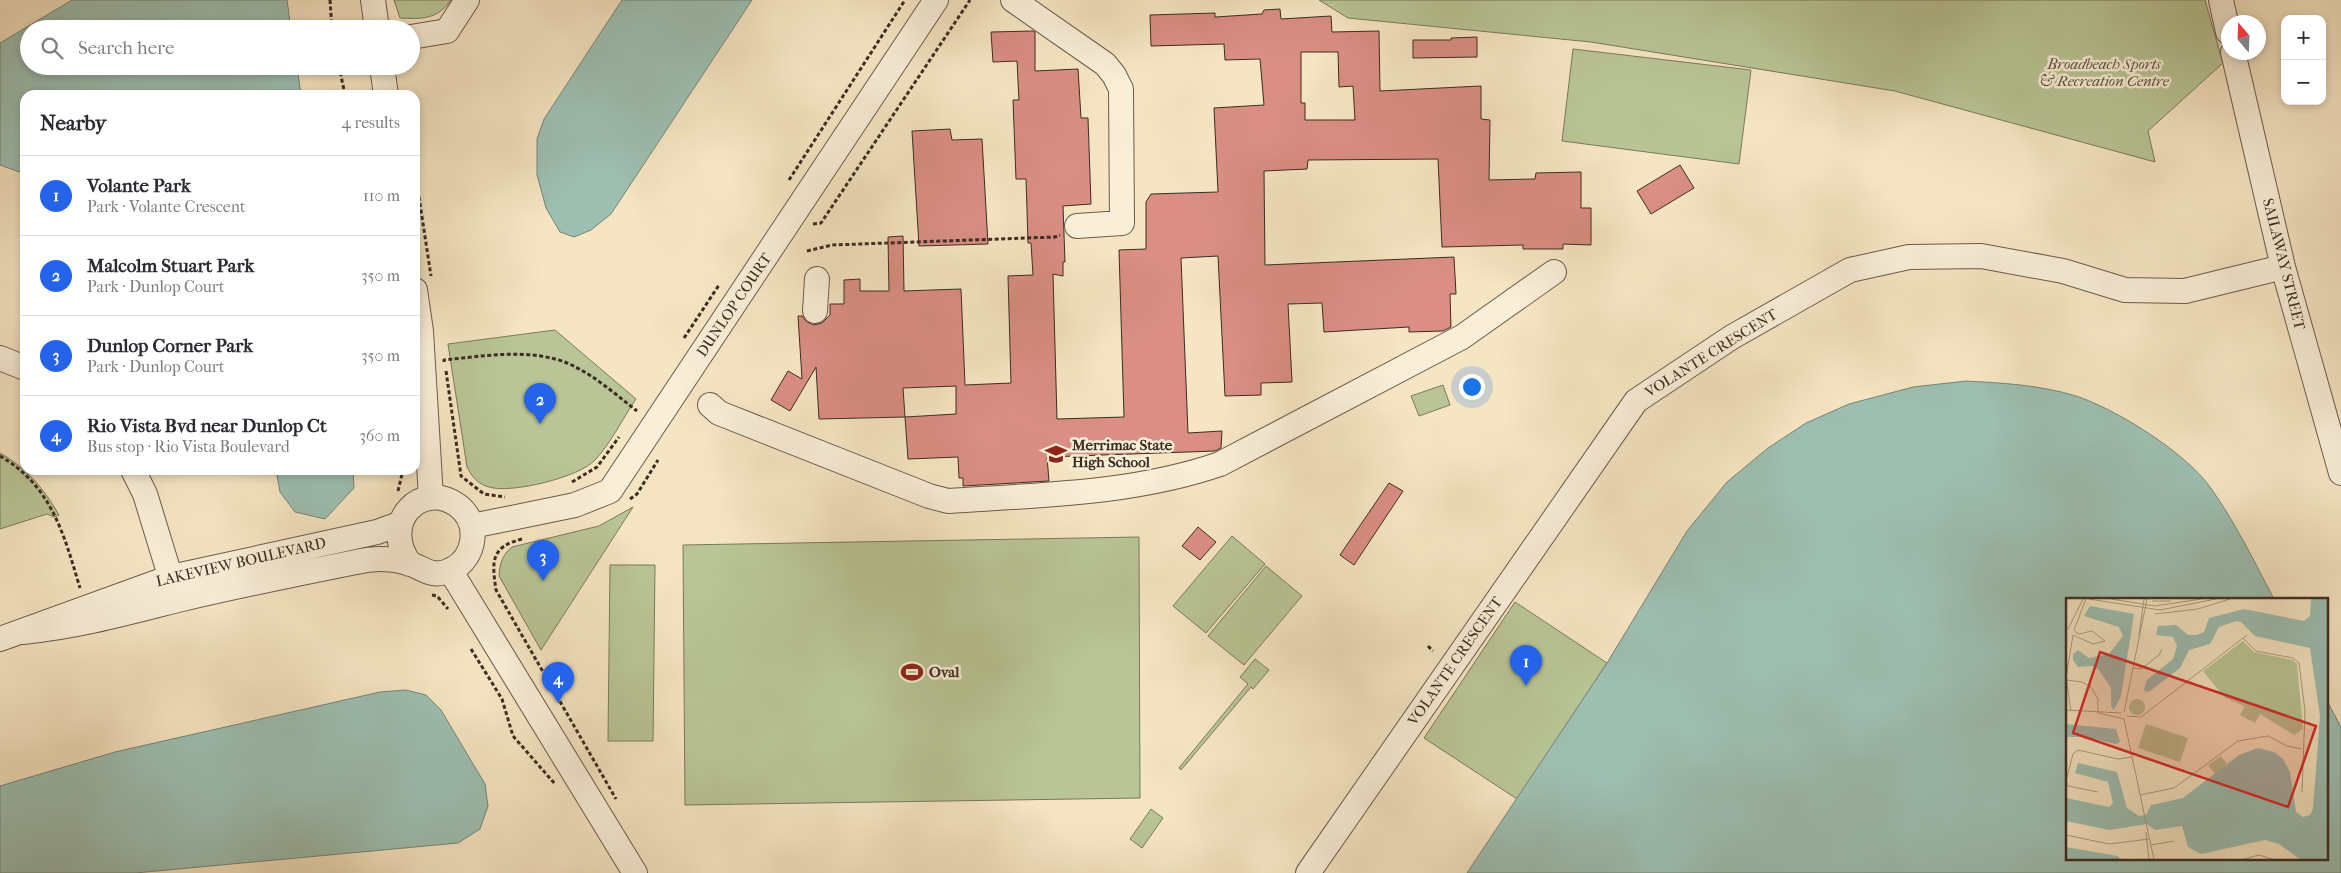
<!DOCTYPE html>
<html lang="en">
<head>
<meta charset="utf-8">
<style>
	body { margin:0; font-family:"IM FELL French Canon",serif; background:#f2f2f3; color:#2b2b33 }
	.controls { position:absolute; right:15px; top:15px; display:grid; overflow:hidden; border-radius:10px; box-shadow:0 2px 8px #0003 }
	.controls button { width:45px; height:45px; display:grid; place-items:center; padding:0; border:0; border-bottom:1px solid #e1e1e2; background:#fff; color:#2b2b33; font:25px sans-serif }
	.compass { position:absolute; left:2221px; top:15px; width:45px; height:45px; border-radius:50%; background:#fff; box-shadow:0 2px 8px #0003; rotate:341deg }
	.you { position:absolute; left:1471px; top:386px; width:18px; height:18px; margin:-12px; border:4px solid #fff; border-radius:50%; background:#1a73e8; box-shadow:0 0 0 8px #1a73e833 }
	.badge { display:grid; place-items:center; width:32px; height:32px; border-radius:50%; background:#2563eb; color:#fff; font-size:16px; font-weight:700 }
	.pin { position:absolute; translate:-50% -41px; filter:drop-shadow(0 1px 2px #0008) }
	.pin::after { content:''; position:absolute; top:26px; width:18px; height:15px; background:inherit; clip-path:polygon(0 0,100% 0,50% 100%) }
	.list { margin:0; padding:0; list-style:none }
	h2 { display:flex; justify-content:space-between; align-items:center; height:65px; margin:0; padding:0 20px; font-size:21px }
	h2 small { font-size:16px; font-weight:400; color:#7c7c81 }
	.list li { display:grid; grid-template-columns:32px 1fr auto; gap:15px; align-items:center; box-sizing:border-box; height:80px; padding:0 20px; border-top:1px solid #e1e1e2 }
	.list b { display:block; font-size:19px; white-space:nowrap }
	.list p { margin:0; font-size:16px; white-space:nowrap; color:#7c7c81 }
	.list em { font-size:16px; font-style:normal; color:#7c7c81 }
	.icon { flex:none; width:28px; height:28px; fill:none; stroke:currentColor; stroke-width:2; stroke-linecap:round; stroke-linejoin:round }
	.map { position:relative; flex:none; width:2341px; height:873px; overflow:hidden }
	.search { position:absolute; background:#fff; box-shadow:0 2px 8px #0003; left:20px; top:20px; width:400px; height:55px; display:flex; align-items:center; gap:12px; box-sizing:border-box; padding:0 18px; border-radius:28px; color:#7c7c81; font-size:19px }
	.panel { position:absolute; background:#fff; box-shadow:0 2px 8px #0003; left:20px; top:90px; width:400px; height:385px; border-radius:15px }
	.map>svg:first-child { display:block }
	.green { fill:#b9c596; stroke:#7a795c }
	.water { fill:#9dbfb2; stroke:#768578 }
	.building { fill:#da8e84; stroke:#3c2d21; fill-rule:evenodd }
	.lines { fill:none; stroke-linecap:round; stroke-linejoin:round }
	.minor-casing { stroke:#6a5b4a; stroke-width:26 }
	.path { stroke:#3c2d21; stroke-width:3; stroke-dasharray:4 2.5; stroke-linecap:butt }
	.minor { stroke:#f9eed8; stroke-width:24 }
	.labels { text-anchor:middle; stroke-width:5; stroke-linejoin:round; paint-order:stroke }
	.park-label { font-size:15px; font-style:italic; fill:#5b533e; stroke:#f9eed8 }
	.street-label { font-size:15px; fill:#3c2d21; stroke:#f9eed8 }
	.poi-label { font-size:15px; font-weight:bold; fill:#3c2d21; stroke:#f9eed8; text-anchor:start }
	.inset-road { fill:none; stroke:#ac9b82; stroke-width:1 }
	.view { fill:#d62828; fill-opacity:0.15; stroke:#d62828; stroke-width:2.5 }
	.inset-edge { fill:none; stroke:#3c2d21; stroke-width:2.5 }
</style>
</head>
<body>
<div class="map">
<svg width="2341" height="873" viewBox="0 0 2341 873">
	<rect width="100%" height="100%" fill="#f6e5c3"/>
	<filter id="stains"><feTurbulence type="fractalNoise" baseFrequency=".004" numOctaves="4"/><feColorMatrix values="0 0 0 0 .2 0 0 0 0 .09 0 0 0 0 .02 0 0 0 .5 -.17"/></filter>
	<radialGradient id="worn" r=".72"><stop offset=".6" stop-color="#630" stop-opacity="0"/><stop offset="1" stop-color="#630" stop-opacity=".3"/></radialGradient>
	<!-- green -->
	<path class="green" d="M394,0H451C437,20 422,19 400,18Z
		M1319,0H2205L2223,63L2148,131L2155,162L1895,91L1591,42L1348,18Z
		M1573,49L1751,70L1739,164L1562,141Z
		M555,330L636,399C623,418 611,443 595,460C580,477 511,494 489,487C478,484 472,477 467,467L448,344Z
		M1443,385L1450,405L1419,416L1411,396Z
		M0,453C26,467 45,490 59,515L54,517L47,514L0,529Z
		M633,507L541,650L499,576C500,563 502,555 512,547L599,526Z
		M1232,536L1265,564L1206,633L1173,606Z
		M1139,537L1140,798L685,805L683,545Z
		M610,565H655L653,741H608Z
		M1266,566L1302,596L1244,665L1208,636Z
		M1515,602L1607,663L1517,799L1424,738Z
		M1255,659L1269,670L1253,689L1251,687L1181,770L1179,768L1248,684L1240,677Z
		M1151,809L1163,818L1142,848L1130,839Z"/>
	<!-- water -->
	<path class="water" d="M72,0H287L291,29H29V66H297L301,95H25V174L0,165V43Z
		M622,0H752L611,214L591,230L574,237L560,232L546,208L537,175V139L544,119Z
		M1966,381C2003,383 2040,385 2076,396C2116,409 2185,452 2210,487C2235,522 2254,561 2274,599H2067V859H2327V701L2341,727V873H1467L1607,663L1687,531L1727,482L1768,448L1806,423L1849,404L1913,387Z
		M276,470H353L354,488L325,519L295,512L280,492Z
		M406,690L426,695L441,710L485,784L488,806L480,829L458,843L135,873H0V786L115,752L380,692Z"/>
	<!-- building -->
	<path class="building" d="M1280,9L1281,19L1331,16L1332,32L1379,31L1380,91L1481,86V119L1490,120L1489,180L1535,179L1536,173L1581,172V208H1591V245L1563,244V249H1523V245L1442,247L1438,159L1308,160L1307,169L1264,171L1265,265L1454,257L1456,294H1450L1451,327L1443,331L1409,332V327L1324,332L1322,303L1288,304L1292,382L1261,383V395L1225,396L1218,256L1181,258L1188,433L1222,431L1221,448L1215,451L1047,457L1049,481L963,486V478H959L958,457L908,459L905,417L819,419L816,367L790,411L771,400L788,371L802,379L798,316H802L807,322L814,325L822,323L830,315V304H844V280L860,279V291H889L888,237L903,236L904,291L961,289L965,385L1011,383L1008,276L1033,275L1031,243H1028L1026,179H1016L1013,100H1019L1017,61L993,62L991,32L1033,31L1035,32V71L1078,69L1081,118H1088L1091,204L1063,206L1065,262H1063V276L1053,274L1057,419L1124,417L1119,250L1146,249V202L1151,194L1218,192L1214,108L1264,105L1260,59L1225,60L1224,44L1151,46L1150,15L1215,13V17L1262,14L1264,10ZM1301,52H1338L1339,87L1353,86L1355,120H1305V103H1301ZM956,386V414L905,417L903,388Z
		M1477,37V57L1413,58V40H1451V38Z
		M950,129L952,140L982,139L988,244L919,246L912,131Z
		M1680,165L1694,188L1651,214L1637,191Z
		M1389,483L1403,491L1354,565L1340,555Z
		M1198,527L1216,542L1200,560L1182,546Z"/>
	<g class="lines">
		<!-- minor casing -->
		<g class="minor-casing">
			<path id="minor" d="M373,0L377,29
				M1013,0L1105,64L1114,75L1121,89L1122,223L1077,226
				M2221,0L2228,32
				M411,37L447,31L467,0
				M2233,52L2283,267L2341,473
				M382,66L386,95
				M415,290L421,331L431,498
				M815,311L817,279
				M0,358L25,368
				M710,405L719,413L929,496L948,501C1039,495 1133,494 1220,464L1462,337L1554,272
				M133,470L145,494L175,592
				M472,526L575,505L610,491L936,0
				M450,570L635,873
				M23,632C76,627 127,613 178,600C237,586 296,574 356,562C373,558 391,558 408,563C424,568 431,579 451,570C476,558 481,522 457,505C422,480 379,522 410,564
				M0,639L171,577L377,532L399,524
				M1308,873L1636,401L1732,337L1850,270L1909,257L1981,256L2063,271L2125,290L2185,291L2283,267"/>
		</g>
		<!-- path -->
		<path class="path" d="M330,0L332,29
			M339,66L345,95
			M415,171L431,276
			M789,180L905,0
			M813,224L821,223L970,0
			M807,251L832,245L1055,237L1060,235
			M684,338L719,285
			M444,362V360C483,356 530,348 567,363C593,374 615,394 637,411
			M446,371L461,476L484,494L505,497
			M0,456C52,486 64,535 80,588
			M572,482L597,467L619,437
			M398,491L403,470
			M630,499L637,494L658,460
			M522,539C490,547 492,562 496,590L616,799
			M432,595L437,596L448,609
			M1428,646L1433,651
			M471,649L502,699L513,736L555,784"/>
		<!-- minor -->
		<use href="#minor" class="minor"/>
	</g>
	<!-- icons -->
	<defs>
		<g id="school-bare" transform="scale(1.725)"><path d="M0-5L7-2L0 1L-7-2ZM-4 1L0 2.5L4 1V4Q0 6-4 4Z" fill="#8f2418" stroke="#f9eed8" stroke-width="2.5" paint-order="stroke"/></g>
		<g id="stadium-bare" transform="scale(1.725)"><path d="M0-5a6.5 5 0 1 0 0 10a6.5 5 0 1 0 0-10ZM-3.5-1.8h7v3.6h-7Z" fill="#8f2418" stroke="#f9eed8" stroke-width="2.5" paint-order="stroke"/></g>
	</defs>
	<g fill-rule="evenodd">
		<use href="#school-bare" x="1056" y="454"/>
		<use href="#stadium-bare" x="912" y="672"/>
	</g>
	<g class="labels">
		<!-- park labels -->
		<g class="park-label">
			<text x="2104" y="69">Broadbeach Sports<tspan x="2104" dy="17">&amp; Recreation Centre</tspan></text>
		</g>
		<!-- street labels -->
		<g class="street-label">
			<text transform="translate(2284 264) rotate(76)" y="5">SAILAWAY STREET</text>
			<text transform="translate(734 305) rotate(-56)" y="5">DUNLOP COURT</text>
			<text transform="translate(1711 353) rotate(-32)" y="5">VOLANTE CRESCENT</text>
			<text transform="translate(241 562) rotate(-13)" y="5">LAKEVIEW BOULEVARD</text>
			<text transform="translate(1455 661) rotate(-55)" y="5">VOLANTE CRESCENT</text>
		</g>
		<!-- poi labels -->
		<g class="poi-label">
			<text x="1072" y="450">Merrimac State<tspan x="1072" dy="17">High School</tspan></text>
			<text x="929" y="677">Oval</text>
		</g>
	</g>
	<!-- overview -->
	<g transform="translate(2066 598)">
		<rect width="262" height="262" fill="#f6e5c3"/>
		<path d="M177,43L188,54L227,62L231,66L237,131L228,137L194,116L189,125L174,117L178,109L182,110L158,99L137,73ZM63 109a8 8 0 1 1 16 0a8 8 0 1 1-16 0ZM80,126L122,140L114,164L72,150ZM155,158L161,166L149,176L142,167Z" fill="#b9c596"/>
		<path d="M245,1H262V262H235L213,246L199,242L135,256L122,249L116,228L89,232L81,226L43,232L0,223V200L43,209L47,205L42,184L9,175L12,165L51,174L61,210L73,218L80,217L85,207L117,200L173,157L192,150L208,154L217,161L224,174L230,214L237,219L244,217L247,211L254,118L244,50L189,38L175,24L170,23L153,29L144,46L123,52L114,70L84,93L80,94L78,91L81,82L107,61L111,48L107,39L90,37L92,28L110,27L122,37H131L138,34L143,20L178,11L238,23L244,18ZM24,8L68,16L55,98L48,112L45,108V90L33,72L26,68L12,69L7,62V56L12,52L23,60L43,56L57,38L53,29L18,18ZM0,126L50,131L54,144L50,146L20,139H0ZM0,249L52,258L55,262H4L0,261Z" fill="#9dbfb2"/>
		<path class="inset-road" d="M23,1L94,12L150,1M45,1L89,8L135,1M86,3H105M89,16L132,11L164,1M2,31L17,1M8,32L20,1M7,37L27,46L39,43L26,33L13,36L8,33M73,37L78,1M177,40L190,53L227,60L233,65L239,113L236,194M68,70L75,71L93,57L96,51M1,82L16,84L25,89L32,101V115M0,112L55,115M5,113L0,80L7,37M58,114L81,1M32,115L58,121M61,118L75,119L181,37M58,121L88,262M0,183L7,156L12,152L52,161L66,159M0,184L2,188L32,194M74,197L108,190L172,143L202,138L221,148L236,151M80,234L83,262M0,237L43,246L83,241M85,247L108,243M174,262L193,257L209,262"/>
		<path class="view" d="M34,54L250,128L222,209L7,135Z"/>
		<rect width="262" height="262" class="inset-edge"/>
	</g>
	<rect width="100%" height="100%" filter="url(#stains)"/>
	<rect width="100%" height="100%" fill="url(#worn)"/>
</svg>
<div class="controls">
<button>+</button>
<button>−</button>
</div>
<svg class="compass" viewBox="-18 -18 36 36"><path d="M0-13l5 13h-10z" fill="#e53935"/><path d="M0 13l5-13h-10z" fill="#7c7c81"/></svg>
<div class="you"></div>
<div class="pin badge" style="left:1526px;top:686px">1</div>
<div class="pin badge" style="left:540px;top:424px">2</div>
<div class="pin badge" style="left:543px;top:581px">3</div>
<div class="pin badge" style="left:558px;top:703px">4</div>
<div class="search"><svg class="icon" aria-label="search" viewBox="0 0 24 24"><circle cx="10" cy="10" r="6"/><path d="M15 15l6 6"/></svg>Search here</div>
<section class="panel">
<h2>Nearby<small>4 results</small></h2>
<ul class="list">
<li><span class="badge">1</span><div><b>Volante Park</b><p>Park · Volante Crescent</p></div><em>110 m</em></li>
<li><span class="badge">2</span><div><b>Malcolm Stuart Park</b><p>Park · Dunlop Court</p></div><em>350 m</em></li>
<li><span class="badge">3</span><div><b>Dunlop Corner Park</b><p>Park · Dunlop Court</p></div><em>350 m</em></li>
<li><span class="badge">4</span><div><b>Rio Vista Bvd near Dunlop Ct</b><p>Bus stop · Rio Vista Boulevard</p></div><em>360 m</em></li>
</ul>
</section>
</div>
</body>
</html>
